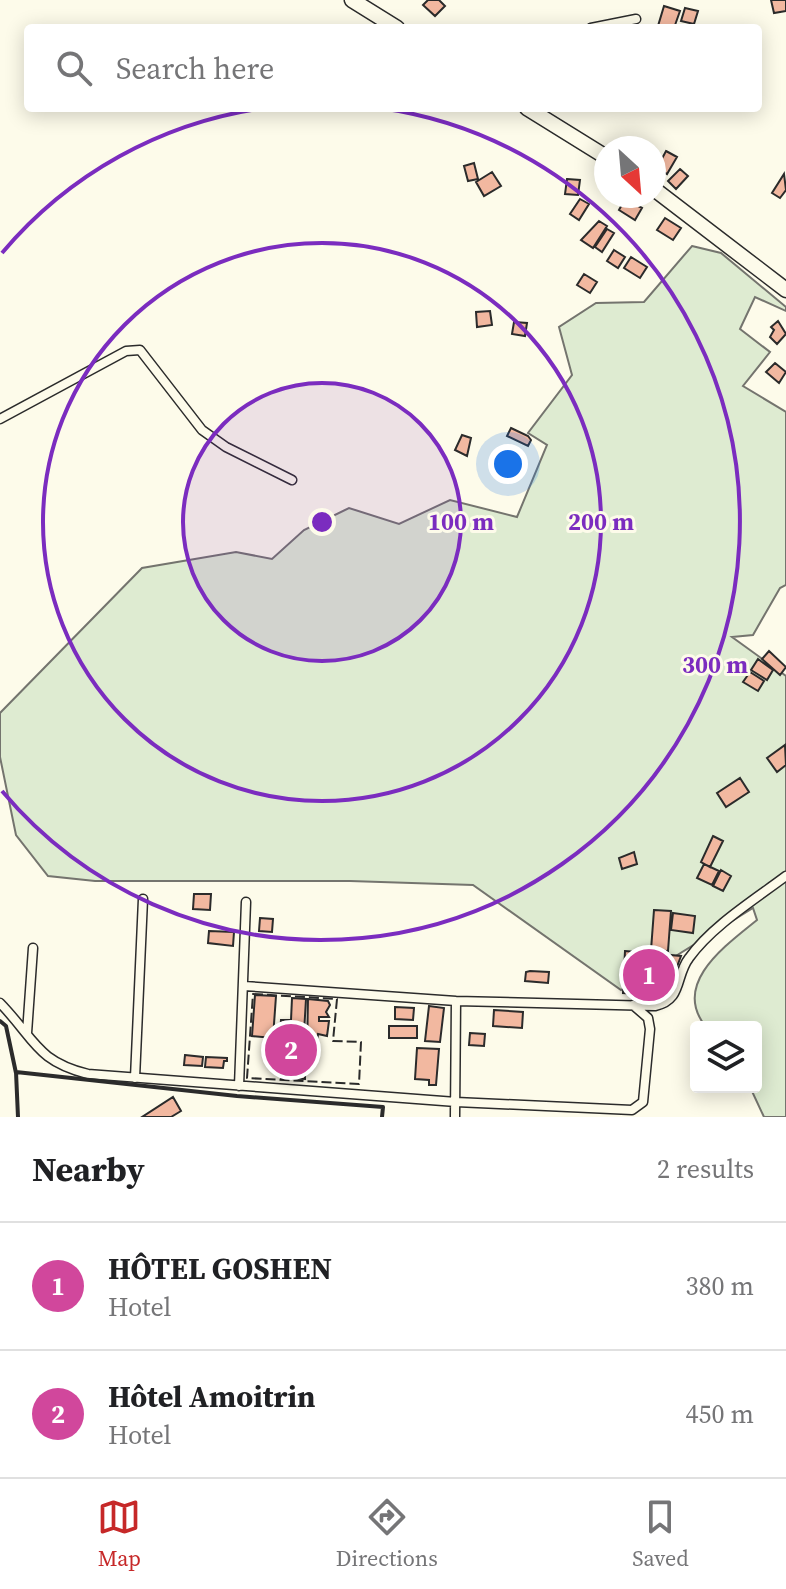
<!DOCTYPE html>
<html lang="en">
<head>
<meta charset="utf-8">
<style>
	body { margin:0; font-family:"Source Serif 4",serif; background:#f6f6f6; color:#202124 }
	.controls { position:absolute; right:24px; bottom:24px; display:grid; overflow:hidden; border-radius:8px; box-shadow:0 4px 20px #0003 }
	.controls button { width:72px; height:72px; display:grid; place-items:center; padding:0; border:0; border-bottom:2px solid #e0e0e0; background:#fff; color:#202124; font:40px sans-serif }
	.compass { position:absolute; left:594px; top:136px; width:72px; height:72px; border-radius:50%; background:#fff; box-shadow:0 4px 20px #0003; rotate:154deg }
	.you { position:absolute; left:508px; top:464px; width:28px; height:28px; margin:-20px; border:6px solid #fff; border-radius:50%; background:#1a73e8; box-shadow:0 0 0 12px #1a73e833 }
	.badge { display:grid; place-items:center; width:52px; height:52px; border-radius:50%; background:#c62828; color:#fff; font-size:26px; font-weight:700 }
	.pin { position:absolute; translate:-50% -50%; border:4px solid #fff; box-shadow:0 2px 8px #0006 }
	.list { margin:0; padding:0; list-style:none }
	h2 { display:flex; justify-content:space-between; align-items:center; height:104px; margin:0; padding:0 32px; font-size:34px }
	h2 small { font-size:26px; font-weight:400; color:#757577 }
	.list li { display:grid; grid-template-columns:52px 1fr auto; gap:24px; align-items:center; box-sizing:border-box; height:128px; padding:0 32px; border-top:2px solid #e0e0e0 }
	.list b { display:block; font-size:30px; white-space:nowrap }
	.list p { margin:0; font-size:26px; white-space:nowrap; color:#757577 }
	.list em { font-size:26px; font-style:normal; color:#757577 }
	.icon { flex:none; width:44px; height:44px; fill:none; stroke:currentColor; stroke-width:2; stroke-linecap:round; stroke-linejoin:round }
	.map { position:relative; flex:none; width:786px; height:1117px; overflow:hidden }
	.search { position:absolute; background:#fff; box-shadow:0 4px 20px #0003; left:24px; right:24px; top:24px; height:88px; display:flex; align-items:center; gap:20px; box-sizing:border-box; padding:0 28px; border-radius:8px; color:#757577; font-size:30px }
	.sheet { height:360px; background:#fff }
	nav { display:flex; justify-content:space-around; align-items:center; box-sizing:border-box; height:112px; border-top:2px solid #e0e0e0; background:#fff; font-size:22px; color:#757577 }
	nav a { display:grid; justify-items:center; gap:4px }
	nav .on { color:#c62828 }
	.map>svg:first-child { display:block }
	.green { fill:#deebd1; stroke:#74746e; stroke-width:2 }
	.building { fill:#f2b8a0; stroke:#2b2b2b; stroke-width:2 }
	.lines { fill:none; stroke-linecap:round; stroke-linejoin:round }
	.minor-casing { stroke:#2b2b2b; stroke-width:11 }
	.primary-casing { stroke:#2b2b2b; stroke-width:17 }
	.minor { stroke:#fdfbea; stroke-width:8 }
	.primary { stroke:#fdfbea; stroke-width:14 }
	.fence { stroke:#2b2b2b; stroke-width:2; stroke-dasharray:10 4; stroke-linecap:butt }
	.wall { stroke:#2b2b2b; stroke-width:4 }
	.ring { fill:none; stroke:#7b2cbf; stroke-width:4 }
	.centre { fill:#7b2cbf; stroke:#fdfbea; stroke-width:4 }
	.ring-label { font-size:24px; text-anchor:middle; font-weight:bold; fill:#7b2cbf; stroke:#fdfbea; stroke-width:6; stroke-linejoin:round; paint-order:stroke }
</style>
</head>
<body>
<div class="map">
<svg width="786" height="1117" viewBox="0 0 786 1117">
	<rect width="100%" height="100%" fill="#fdfbea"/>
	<!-- green -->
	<path class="green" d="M692,246L721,253L786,307V311L755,297L740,329L770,352L743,386L786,412V585L780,588L753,635L732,637L786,676V1117H764L750,1087H756V1027H706C671,984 725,946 757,920L753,908L621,990L473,885L350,881H95L48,876L16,835L0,757V713L142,568L236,552L272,559L304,530L349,508L399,524L450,500L517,517L547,445L528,433L572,375L559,327L596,303L644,302Z"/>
	<!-- building -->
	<path class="building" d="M428,0H439L445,6L435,16L423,5Z
		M771,0H786V11L774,13Z
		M664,6L680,11L674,28L658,26Z
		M685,8L698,11L694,24L681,21Z
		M666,151L677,157L667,174L657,168Z
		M474,163L478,179L468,181L464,166Z
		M680,169L688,176L676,189L668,181Z
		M492,172L501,186L484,196L476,182Z
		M784,174L786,190L780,198L772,193Z
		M567,179L580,180L578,195L565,194Z
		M580,199L589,204L579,220L570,214Z
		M625,199L642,208L635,220L619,210Z
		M665,218L681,228L673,240L657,230Z
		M599,221L607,226L593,248L581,240Z
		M607,229L614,233L602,252L595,247Z
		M614,250L625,257L618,268L607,261Z
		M631,257L647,267L640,278L624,268Z
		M584,274L597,282L590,293L577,285Z
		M490,311L492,325L477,327L476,312Z
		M778,321L786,334L777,344L770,337L774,330L771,327Z
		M514,322L527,323L525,336L512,334Z
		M775,363L786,372L779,383L766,372Z
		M511,428L528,436L531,440L528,446L507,436Z
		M462,435L471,438L467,456L455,450Z
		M769,651L786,667L780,675L762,659Z
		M758,659L773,670L767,680L751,670Z
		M750,672L764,681L758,691L743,682Z
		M785,745L786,765L777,772L767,758Z
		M740,778L749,792L726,807L717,793Z
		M713,836L723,841L710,867L701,862Z
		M634,852L637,864L622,869L619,858Z
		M704,864L719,871L712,885L697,878Z
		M721,870L731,876L723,891L713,886Z
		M194,894H211L210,910L193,909Z
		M654,910L671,911L668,951L651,950Z
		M673,913L695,916L693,933L671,930Z
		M260,918L273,919L272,932L259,931Z
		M209,931L234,932L233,946L208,943Z
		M625,951L681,956L666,996L623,993Z
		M530,971L549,972L548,983L525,981L526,972Z
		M255,995L276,996L273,1038L252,1036Z
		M292,998L306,999L304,1033L280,1032L281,1020H291Z
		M308,999L328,1001L330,1005L326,1012L329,1017H319V1021H329L327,1036L318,1034L316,1051L307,1049Z
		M429,1006L444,1008L440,1042L425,1041Z
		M395,1007L414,1008L413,1020L395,1019Z
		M494,1010L523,1012L522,1028L493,1026Z
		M389,1026H417V1038H389Z
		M470,1033L485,1034L484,1046L469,1045Z
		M282,1038L306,1039L305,1079L281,1078Z
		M417,1048L439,1049L436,1085H429V1080L415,1079Z
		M185,1055L203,1057L202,1066L184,1065Z
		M206,1057L227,1058V1061H224L223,1068L205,1067Z
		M173,1097L181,1111L171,1117H142Z"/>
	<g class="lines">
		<!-- minor casing -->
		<g class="minor-casing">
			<path id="minor" d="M591,28L636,19
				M0,419L126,351L140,350L202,430L226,447L292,480
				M244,986L456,1001L655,1006C683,1000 675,976 689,958C712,926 754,900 786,876
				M0,1003C35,1039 36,1061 88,1074L456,1102L632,1110L643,1102L650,1029L648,1018L633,1005
				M27,1033L33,948
				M135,1078L143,899
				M239,1086L246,902
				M455,1117L456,1001"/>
		</g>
		<!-- primary casing -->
		<g class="primary-casing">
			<path id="primary" d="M352,0L397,28
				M527,108L606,157
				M654,189L786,290"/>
		</g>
		<!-- minor -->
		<use href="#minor" class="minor"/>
		<!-- primary -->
		<use href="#primary" class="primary"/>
		<!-- fence -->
		<path class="fence" d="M253,994L337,999L333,1041L361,1042L359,1084L247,1078Z"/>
		<!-- wall -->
		<path class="wall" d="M0,1021L6,1026L16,1073
			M18,1117L16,1072L237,1096L383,1107L382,1117"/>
	</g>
	<!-- distance rings -->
	<circle cx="322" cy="522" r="139" fill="#7b2cbf" fill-opacity=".12"/>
	<g class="ring">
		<circle cx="322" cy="522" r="139"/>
		<circle cx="322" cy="522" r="279"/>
		<path d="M2 253A418 418 0 0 1 264 108M380 108A418 418 0 1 1 2 791"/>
	</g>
	<circle cx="322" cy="522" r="12" class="centre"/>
	<g class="ring-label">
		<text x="461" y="530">100 m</text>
		<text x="601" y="530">200 m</text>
		<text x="715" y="673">300 m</text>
	</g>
</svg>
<div class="controls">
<button><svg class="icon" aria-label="layers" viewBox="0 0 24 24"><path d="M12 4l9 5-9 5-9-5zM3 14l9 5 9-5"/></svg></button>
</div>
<svg class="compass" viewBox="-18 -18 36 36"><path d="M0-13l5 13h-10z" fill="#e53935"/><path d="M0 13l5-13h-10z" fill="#757577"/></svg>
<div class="you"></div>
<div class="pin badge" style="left:649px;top:975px;background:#d1479c">1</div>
<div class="pin badge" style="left:291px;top:1050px;background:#d1479c">2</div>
<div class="search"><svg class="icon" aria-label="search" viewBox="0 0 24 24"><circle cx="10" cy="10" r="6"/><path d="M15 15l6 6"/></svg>Search here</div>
</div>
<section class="sheet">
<h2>Nearby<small>2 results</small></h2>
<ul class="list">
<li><span class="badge" style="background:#d1479c">1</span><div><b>HÔTEL GOSHEN</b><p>Hotel</p></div><em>380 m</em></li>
<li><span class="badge" style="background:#d1479c">2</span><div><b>Hôtel Amoitrin</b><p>Hotel</p></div><em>450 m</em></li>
</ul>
</section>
<nav>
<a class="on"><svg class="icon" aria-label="map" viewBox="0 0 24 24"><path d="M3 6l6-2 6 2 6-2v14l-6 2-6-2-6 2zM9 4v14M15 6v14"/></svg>Map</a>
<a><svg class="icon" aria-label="directions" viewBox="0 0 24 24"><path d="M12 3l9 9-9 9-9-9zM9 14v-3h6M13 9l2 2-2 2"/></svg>Directions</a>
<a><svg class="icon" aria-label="saved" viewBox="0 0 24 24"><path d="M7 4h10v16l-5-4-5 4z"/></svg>Saved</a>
</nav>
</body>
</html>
